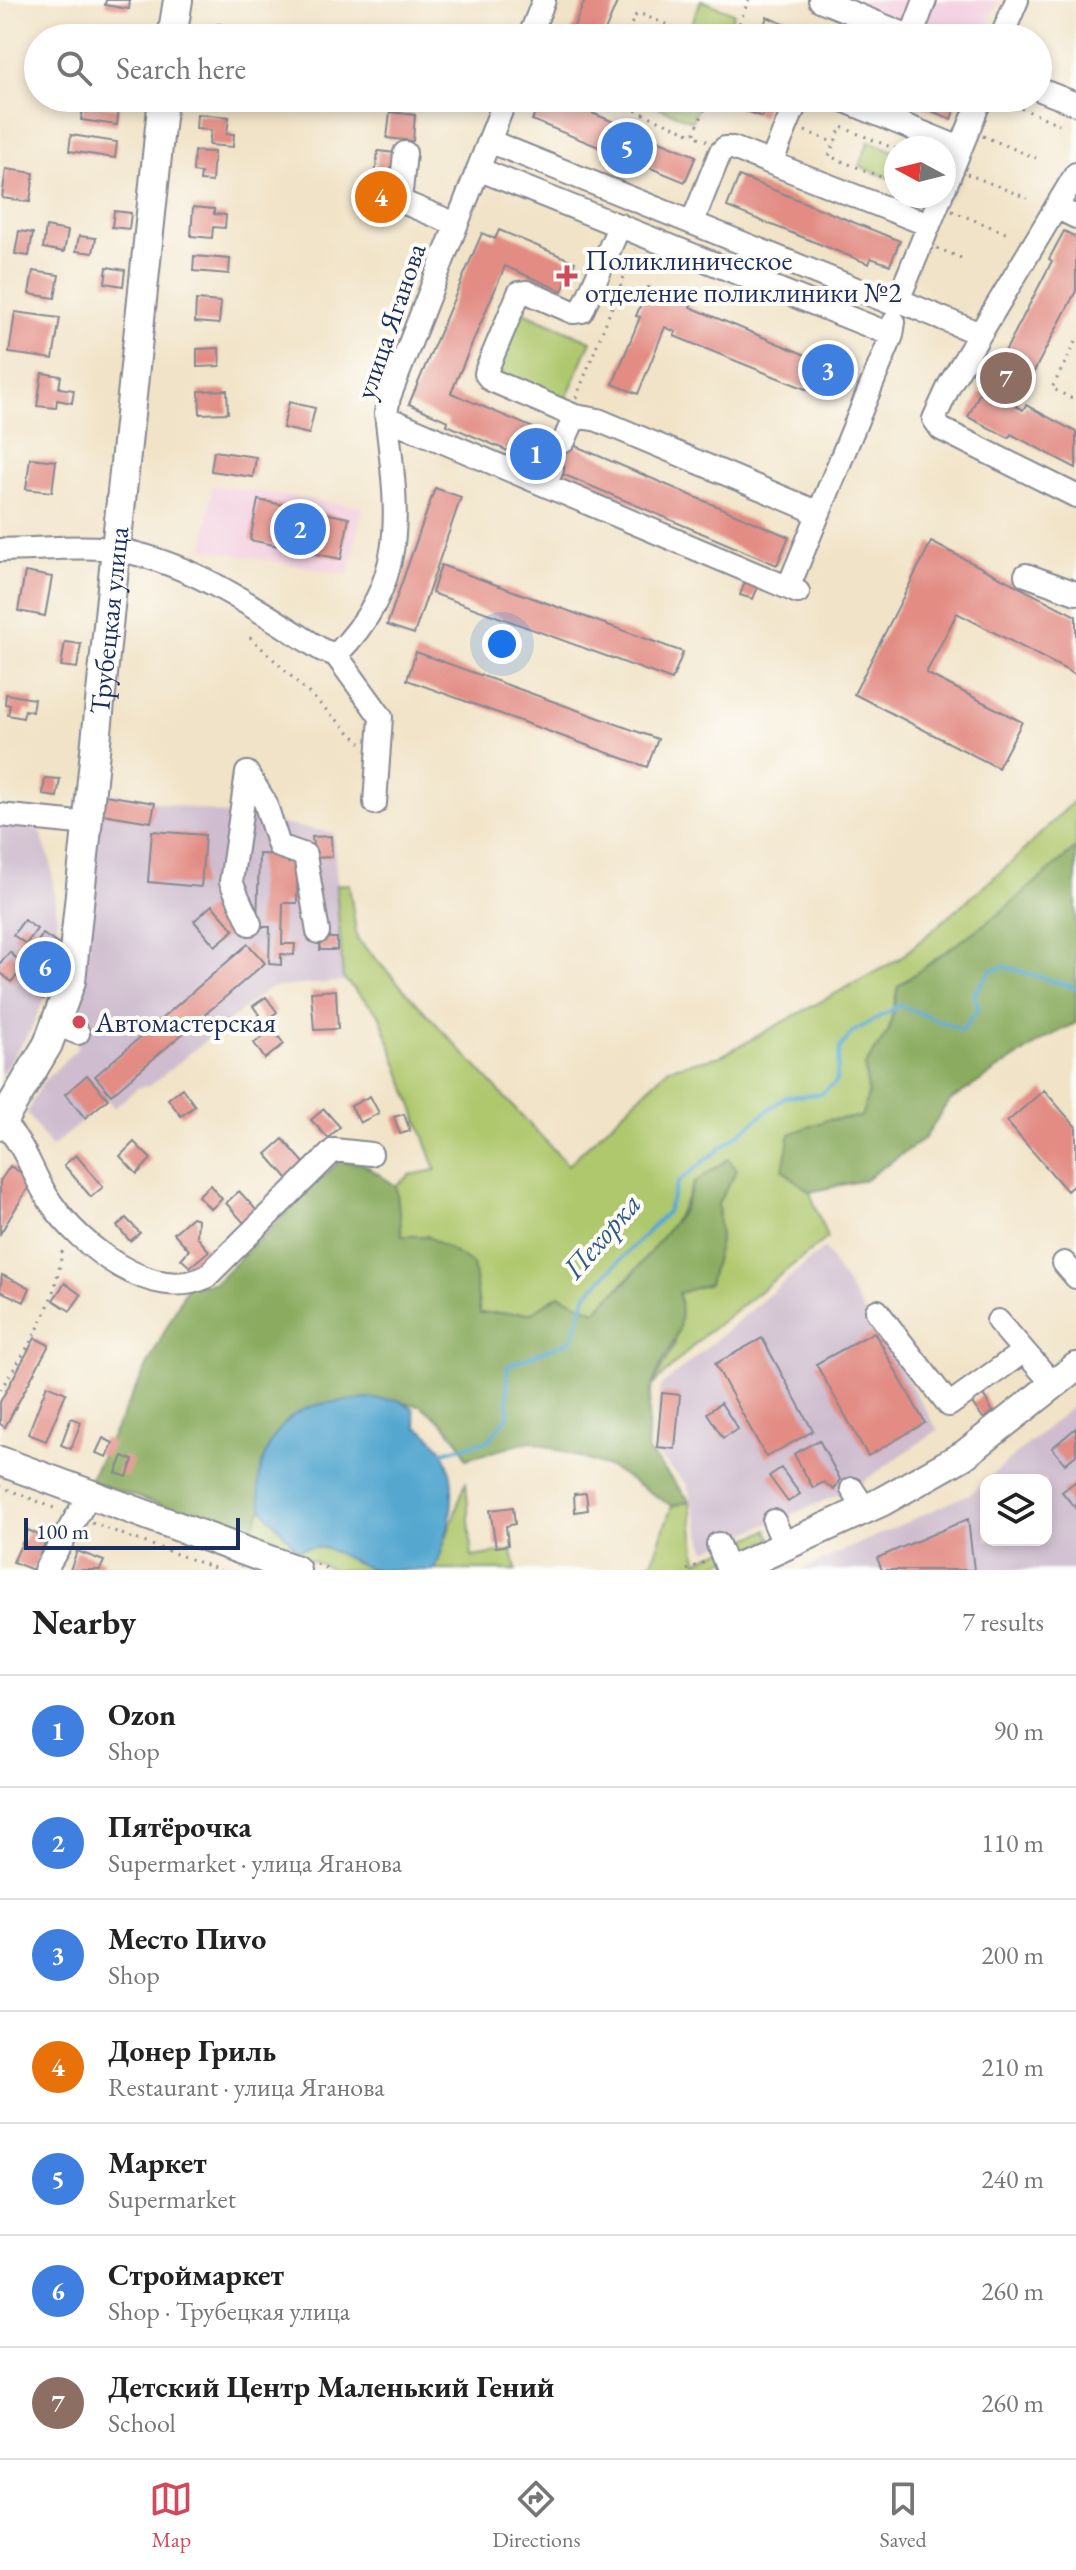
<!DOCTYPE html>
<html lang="en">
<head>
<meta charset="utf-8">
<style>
	body { margin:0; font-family:"EB Garamond",serif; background:#f6f6f6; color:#222 }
	.controls { position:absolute; right:24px; bottom:24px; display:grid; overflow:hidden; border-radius:16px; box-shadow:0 4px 12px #0003 }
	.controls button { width:72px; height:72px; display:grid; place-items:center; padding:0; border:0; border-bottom:2px solid #e0e0e0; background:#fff; color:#222; font:40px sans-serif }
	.compass { position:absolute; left:884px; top:136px; width:72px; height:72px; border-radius:50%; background:#fff; box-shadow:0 4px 12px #0003; rotate:277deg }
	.scale { position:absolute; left:24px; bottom:20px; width:216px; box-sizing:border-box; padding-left:8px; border:4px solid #1b2f5e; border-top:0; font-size:22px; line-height:28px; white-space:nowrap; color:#1b2f5e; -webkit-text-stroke:6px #fdfcf7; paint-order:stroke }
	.you { position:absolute; left:502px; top:644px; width:28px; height:28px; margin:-20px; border:6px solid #fff; border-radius:50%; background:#1a73e8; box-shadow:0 0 0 12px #1a73e833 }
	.badge { display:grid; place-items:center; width:52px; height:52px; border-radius:50%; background:#d1495b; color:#fff; font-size:26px; font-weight:700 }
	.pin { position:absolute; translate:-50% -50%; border:4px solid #fff; box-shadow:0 2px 8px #0006 }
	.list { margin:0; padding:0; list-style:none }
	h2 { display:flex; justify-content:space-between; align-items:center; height:104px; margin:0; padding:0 32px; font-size:34px }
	h2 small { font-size:26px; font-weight:400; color:#767676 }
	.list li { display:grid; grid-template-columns:52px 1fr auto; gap:24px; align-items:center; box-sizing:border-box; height:112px; padding:0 32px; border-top:2px solid #e0e0e0 }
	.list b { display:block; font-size:30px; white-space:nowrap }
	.list p { margin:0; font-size:26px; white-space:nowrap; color:#767676 }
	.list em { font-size:26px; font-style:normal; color:#767676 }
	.icon { flex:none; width:44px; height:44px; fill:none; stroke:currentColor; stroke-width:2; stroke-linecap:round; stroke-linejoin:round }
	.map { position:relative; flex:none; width:1076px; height:1570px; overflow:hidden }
	.search { position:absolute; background:#fff; box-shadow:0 4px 12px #0003; left:24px; right:24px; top:24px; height:88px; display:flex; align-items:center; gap:20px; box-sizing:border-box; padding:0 28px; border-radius:44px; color:#767676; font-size:30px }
	.sheet { height:888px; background:#fff }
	nav { display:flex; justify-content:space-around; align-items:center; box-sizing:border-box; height:112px; border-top:2px solid #e0e0e0; background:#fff; font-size:22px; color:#767676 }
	nav a { display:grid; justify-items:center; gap:4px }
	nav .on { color:#d1495b }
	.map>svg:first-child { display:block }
	.built { fill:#f3cfe0 }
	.industrial { fill:#cfbdcf }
	.green { fill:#afc86d; stroke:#657c66; stroke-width:2 }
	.forest { fill:#8bac60; stroke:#536e5f; stroke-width:2 }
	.water { fill:#55a7d0; stroke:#386b97; stroke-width:2 }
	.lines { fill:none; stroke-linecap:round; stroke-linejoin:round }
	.stream { stroke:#55a7d0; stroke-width:4 }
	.building { fill:#e28c84 }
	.minor-casing { stroke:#868992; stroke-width:26 }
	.major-casing { stroke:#868992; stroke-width:32 }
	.path { stroke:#868992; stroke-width:3; stroke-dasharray:2 6; stroke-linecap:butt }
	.minor { stroke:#fff; stroke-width:22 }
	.major { stroke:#fff; stroke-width:28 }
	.poi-dot { fill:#d1495b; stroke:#fdfcf7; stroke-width:3 }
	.labels { text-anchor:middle; stroke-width:8; stroke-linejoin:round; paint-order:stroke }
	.poi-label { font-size:28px; fill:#1b2f5e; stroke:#fdfcf7; text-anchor:start }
	.street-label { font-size:28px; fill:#1b2f5e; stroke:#fdfcf7 }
	.water-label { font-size:30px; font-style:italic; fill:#2f5986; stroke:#fdfcf7 }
</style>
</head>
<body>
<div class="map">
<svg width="1076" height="1570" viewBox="0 0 1076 1570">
	<rect width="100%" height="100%" fill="#fdfcf7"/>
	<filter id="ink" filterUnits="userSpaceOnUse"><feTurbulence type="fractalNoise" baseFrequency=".0125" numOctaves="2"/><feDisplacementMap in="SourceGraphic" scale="16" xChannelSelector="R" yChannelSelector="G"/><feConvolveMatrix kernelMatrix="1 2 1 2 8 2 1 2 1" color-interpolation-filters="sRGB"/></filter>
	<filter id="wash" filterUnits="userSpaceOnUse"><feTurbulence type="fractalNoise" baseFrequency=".006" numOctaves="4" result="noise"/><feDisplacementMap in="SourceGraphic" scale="32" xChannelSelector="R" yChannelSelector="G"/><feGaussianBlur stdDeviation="1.8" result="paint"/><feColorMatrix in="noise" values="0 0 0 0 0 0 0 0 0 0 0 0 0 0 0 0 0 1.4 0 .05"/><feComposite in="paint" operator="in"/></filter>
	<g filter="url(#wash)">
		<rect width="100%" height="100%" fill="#f1e3c7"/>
		<!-- built -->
		<path class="built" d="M838,0H998L982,38H933Z
			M212,485L363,507L349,575L204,549Z"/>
		<!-- industrial -->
		<path class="industrial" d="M102,792L333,833L345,981L269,988L150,1086L139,1087L114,1108L107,1099L51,1148L27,1113L42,1083L77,1049Z
			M0,826L39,830L51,862L59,945L51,982L31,1029L0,1076Z
			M824,1248L938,1430L852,1489L706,1550L687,1484L653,1451L660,1387Z
			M1076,1403V1570H801L971,1493L986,1480V1540H1046V1480H986Z"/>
		<!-- green -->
		<path class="green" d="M701,0L734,13L724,38L690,28Z
			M636,98H701L692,121Z
			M869,141L896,152V181L859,166Z
			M519,310L591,341L565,401L493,371Z
			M1076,799V848L1001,912L898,986L889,1030L865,1066L868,1095L861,1117L827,1120L783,1170L810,1192L827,1238L703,1336L652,1386L675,1344L679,1293L720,1242L718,1203L694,1182C674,1233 634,1274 595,1311L559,1295L531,1313H480L401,1237L396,1186L410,1175L436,1170L379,1014L343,978L336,885L349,884L357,939L568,1165L669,1068L721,1056L899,959L1011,863Z
			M466,1481L472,1557L512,1551L516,1570H435Z
			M690,1501L697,1561L768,1530L772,1539L703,1570H636L652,1562L672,1506Z
			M262,1508L297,1549C325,1540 350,1557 376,1570H335L249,1535Z"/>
		<!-- forest -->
		<path class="forest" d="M1076,848V1023L1046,1038L948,1102L924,1139L864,1180L810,1192L783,1170L790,1134L827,1120L861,1117L868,1095L865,1066L889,1030L898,986L1001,912Z
			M728,1159L737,1170L718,1203L720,1242L709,1284L679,1293C687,1343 664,1346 652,1387C647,1406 649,1430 647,1450L690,1501L672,1506L611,1468L531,1441L466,1459L462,1446L445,1425L420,1405L367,1399L344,1403L260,1488L262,1508L249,1535L89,1481L188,1285L215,1283L339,1161L362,1163L396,1186L402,1236H427L473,1264L480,1313H531L559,1295L595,1311L628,1280L683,1210L694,1183Z"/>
		<!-- water -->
		<path class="water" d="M367,1399L398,1400L413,1408L417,1427C470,1457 452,1525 435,1570C417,1570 397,1570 379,1570C347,1566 331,1538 297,1550C289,1536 266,1517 262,1506C250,1472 273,1423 305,1409C322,1401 349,1402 367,1399Z"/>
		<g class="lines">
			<!-- stream -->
			<path class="stream" d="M443,1452L489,1440L508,1416L507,1366L572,1340L586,1295L667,1212L678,1182L785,1097L821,1094L836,1082L840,1048L853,1032L900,1005L962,1030L979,1008L974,994L991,970L1006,967L1076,988"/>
		</g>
		<g id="blocks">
			<!-- building -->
			<path class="building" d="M106,0H130L129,9L105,5Z
				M585,0H618L602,38H569Z
				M767,17L806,33L808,27L835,38H759Z
				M218,24L243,28L241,38H216Z
				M541,98H578L575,106L696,156L685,182L532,120Z
				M734,98H769L762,117L731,105Z
				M900,98H959L951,119Z
				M84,103L119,108L117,125L81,120Z
				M390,112L415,115L413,141L387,138Z
				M197,114L229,117L227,134H234L233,147L209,145L211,130L196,129Z
				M71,135L117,142L115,158L69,151Z
				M194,151L214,152L212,182L200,181L201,173L193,172Z
				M378,151L395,153L389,207L372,205Z
				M6,169L34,173L30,202L2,198Z
				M739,176L900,241L890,265L871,258L869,264L727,207Z
				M193,207L214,209V214L226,215L225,228L213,227L212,238L191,236Z
				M114,211L131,213L129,229L112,227Z
				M46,227L68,231L64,252L43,248Z
				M499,230L575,262L562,291L505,266L451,393L789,537L777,565L447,425L448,421L409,404L482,233L495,239Z
				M19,231L33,233L29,256L15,254Z
				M1064,231L1076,237V291L1016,406L1023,410L1026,405L1076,432V468L1011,434L1009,438L968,417L980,392L983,394L1052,261L1049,259Z
				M79,236L96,238L93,253L76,251Z
				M194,256L230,259L229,274L193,271Z
				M107,267L125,270L123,286L105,283Z
				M33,271L59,275L55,298L29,294Z
				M648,287L665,293L667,289L693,299L690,307L842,370L832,396L819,391L818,394L674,336L676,332L665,327L638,394L613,384L640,317L636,316Z
				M196,300L221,302L219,324L195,322Z
				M15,312L60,318L53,359L9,353Z
				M219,348L220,366L197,367V349Z
				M42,373L61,376L59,388L74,390L72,403L57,400L56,408L37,406Z
				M227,390L228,413L200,414L199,391Z
				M289,402L315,408L309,434L283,428Z
				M214,451L256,457L253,477L211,471Z
				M30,458L56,461L52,492L26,489Z
				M435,488L461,497L414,634L387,625Z
				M258,500L349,518L341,559L250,540Z
				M931,542L1076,616V675L957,613L926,673L1022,722L998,768L854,694Z
				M441,565L683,652L672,680L432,593Z
				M25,572L52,577L45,616L18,611Z
				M745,582L758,587L753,599L740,595Z
				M65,642L81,644L77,668L61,666Z
				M416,652L658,739L647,767L407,680Z
				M6,694L34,699L32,712L25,710L23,718L8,715L10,705L5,704Z
				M45,778L60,779L57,797L43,795Z
				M105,795L155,803L151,822L102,814Z
				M152,831L205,835L201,887L148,882Z
				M331,836L332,857L314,858L312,837Z
				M259,854L288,855V863H298L297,903H283L282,944H295L294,955L281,954V965L269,964L270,927H257Z
				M212,905L234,930L215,946L194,921Z
				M24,920L37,929L26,944L13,935Z
				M43,934L59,945L44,999L37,996L45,976L26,958Z
				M320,938H337V950H320Z
				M248,944L265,963L111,1095L95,1076Z
				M10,952L25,967L11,982L0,972V963Z
				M336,990L338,1029L314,1030L311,992Z
				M266,997L277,1012L264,1022L253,1006Z
				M273,1029L284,1044L265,1059L254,1043Z
				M87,1075L108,1099L85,1118L65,1094Z
				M182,1088L195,1106L181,1116L168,1099Z
				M1044,1090L1076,1127V1183L1067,1191L1007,1122Z
				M370,1096L379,1113L360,1123L351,1106Z
				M324,1109L340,1127L328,1138L311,1120Z
				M404,1114L410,1131L400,1134L394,1117Z
				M283,1139L305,1164L288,1179L266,1154Z
				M134,1142L151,1159L137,1174L120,1156Z
				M76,1155L103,1187L91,1197L64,1165Z
				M10,1166L33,1180L0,1234V1181Z
				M210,1185L222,1199L211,1209L198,1196Z
				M239,1191L258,1212L245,1224L226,1203Z
				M192,1217L198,1219L197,1237L209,1251L190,1267L181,1259L189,1250L174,1233Z
				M126,1218L140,1233L130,1241L117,1226Z
				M2,1275L30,1288L24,1302L0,1291Z
				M65,1283L81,1295L70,1311L53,1300Z
				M874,1332L925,1423L868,1456L816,1364Z
				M35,1338L49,1345L5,1427L0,1424V1402Z
				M762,1338L813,1431L766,1457L715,1364Z
				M47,1385L66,1393L46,1441L28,1434Z
				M662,1393L680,1395L675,1449L657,1447Z
				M983,1394L993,1412L984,1419L972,1403Z
				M721,1403L738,1429L723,1438L707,1413Z
				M71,1418L81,1422L71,1449L61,1445Z
				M1076,1428V1455L1065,1464L1052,1448Z
				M103,1438L113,1443L107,1457L96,1453Z
				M819,1440L840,1479L834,1490L824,1482L813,1488L794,1454Z
				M123,1456L133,1460L127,1477L116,1473Z
				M781,1468L800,1494L788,1502L769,1476Z
				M1076,1481V1509L1062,1492Z
				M586,1493L588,1510L575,1512L574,1494Z
				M513,1507L515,1524L506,1526L508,1545L496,1547L490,1510Z
				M968,1519L974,1570H882L877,1558Z
				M28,1530L47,1539L33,1570L13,1562Z
				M77,1551L104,1561L100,1570H70Z"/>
		</g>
	</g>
	<g filter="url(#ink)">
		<use href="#blocks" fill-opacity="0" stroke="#868992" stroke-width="2"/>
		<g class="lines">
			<!-- minor casing -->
			<g class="minor-casing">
				<path id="minor" d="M820,0L914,38
					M911,37L925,0
					M529,38L544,0
					M1001,38L1017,0
					M1038,89L1076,104
					M838,98L960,148
					M489,141L896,305L941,196
					M405,153L400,201L456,224
					M771,163L798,98
					M478,169L892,335
					M1076,174L950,384L934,419L941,429L1076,496
					M944,189L981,98
					M1056,207L1076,217
					M692,223L720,153L725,148H733L929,225
					M898,300L980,334
					M575,416L598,420L819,513
					M387,418L545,485L552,469
					M564,441L575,416L491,380L486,374L487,369L519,293L527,292L573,312L582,311L620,225
					M545,485L798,592
					M0,550C38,550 88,544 124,551C198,566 259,611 322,650L336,655C411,579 397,510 386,413L389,397L506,98
					M1026,575L1076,593
					M788,588L892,335L894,322
					M336,655L381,717L375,803
					M247,773L265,802L279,846L305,855L318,932
					M247,773L231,882L250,924
					M0,815L88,824
					M55,1024L78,1033
					M0,1120C28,1147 31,1174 51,1203C81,1246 152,1303 206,1277L334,1150L371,1154
					M1064,1263L1076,1277
					M877,1311L949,1405L1024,1351L1054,1385
					M998,1321L1024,1351
					M852,1489L865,1509
					M774,1521L785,1546
					M718,1544L728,1570
					M45,1570L90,1494"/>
			</g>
			<!-- major casing -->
			<g class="major-casing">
				<g id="major">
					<path d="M172,38L178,0"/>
					<path id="s1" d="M0,1125L48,1044L71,981L163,98"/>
					<path d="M0,1461L296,1570"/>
					<path d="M732,1570L881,1502L964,1455L1076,1367"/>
				</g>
			</g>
			<!-- path -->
			<path class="path" d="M624,38L636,15H643L700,38
				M733,38L749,0
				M606,98L694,135
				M999,99L1059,124
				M805,131L835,143
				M983,136L1036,158
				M707,141L694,135L709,98
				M896,149L841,127L829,156L896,183
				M967,174L1027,198
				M952,211L1008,234
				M937,248L966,260
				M1076,342L1052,388L1076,401
				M576,398L635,249
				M250,637L361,743
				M0,1390C35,1337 54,1309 63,1246
				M0,1486L59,1510
				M92,1523L220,1570
				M317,1564L331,1570
				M687,1570L705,1562"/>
			<!-- minor -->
			<use href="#minor" class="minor"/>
			<!-- major -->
			<use href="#major" class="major"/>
		</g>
	</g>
	<!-- markers -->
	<g class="poi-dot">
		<path d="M563 264h8v8h8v8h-8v8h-8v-8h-8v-8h8z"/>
		<circle cx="79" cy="1022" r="8"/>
	</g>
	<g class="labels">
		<!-- poi labels -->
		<g class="poi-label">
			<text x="585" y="270">Поликлиническое<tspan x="585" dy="32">отделение поликлиники №2</tspan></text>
			<text x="95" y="1032">Автомастерская</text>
		</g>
		<!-- street labels -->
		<g class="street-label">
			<text transform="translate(390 321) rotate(-71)" y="10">улица Яганова</text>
			<text dy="10" stroke="none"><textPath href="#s1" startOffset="524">Трубецкая улица</textPath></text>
		</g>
		<!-- water labels -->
		<g class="water-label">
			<text transform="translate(602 1236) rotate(-49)" y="10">Пехорка</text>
		</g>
	</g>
</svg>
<div class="controls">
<button><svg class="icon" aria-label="layers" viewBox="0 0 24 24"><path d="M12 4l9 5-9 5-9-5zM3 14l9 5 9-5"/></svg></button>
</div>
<svg class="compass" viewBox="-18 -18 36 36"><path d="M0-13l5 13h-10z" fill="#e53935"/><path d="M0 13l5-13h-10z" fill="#767676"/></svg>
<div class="scale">100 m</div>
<div class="you"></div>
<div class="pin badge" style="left:536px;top:454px;background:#3f7fe0">1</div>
<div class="pin badge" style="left:300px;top:529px;background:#3f7fe0">2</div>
<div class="pin badge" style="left:828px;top:370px;background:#3f7fe0">3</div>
<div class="pin badge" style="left:381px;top:197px;background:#e8710a">4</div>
<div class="pin badge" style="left:627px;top:148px;background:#3f7fe0">5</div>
<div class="pin badge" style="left:45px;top:967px;background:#3f7fe0">6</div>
<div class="pin badge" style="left:1006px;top:378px;background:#8d6e63">7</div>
<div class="search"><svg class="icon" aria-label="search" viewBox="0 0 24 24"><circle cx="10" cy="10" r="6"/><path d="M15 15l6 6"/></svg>Search here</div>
</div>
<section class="sheet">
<h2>Nearby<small>7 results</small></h2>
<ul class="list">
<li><span class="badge" style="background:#3f7fe0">1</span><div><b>Ozon</b><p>Shop</p></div><em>90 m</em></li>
<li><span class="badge" style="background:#3f7fe0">2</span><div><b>Пятёрочка</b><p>Supermarket · улица Яганова</p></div><em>110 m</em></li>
<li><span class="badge" style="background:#3f7fe0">3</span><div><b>Место Пиvо</b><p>Shop</p></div><em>200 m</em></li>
<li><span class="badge" style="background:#e8710a">4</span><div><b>Донер Гриль</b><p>Restaurant · улица Яганова</p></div><em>210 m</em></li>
<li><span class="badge" style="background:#3f7fe0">5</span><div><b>Маркет</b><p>Supermarket</p></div><em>240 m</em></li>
<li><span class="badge" style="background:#3f7fe0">6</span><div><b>Строймаркет</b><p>Shop · Трубецкая улица</p></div><em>260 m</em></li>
<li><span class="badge" style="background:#8d6e63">7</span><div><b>Детский Центр Маленький Гений</b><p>School</p></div><em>260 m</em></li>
</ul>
</section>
<nav>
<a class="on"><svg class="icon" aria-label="map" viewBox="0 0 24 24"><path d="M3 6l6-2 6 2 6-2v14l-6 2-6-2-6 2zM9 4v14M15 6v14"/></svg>Map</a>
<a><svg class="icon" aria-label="directions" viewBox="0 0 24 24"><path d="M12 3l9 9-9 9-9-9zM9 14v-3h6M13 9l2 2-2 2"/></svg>Directions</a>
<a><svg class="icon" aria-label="saved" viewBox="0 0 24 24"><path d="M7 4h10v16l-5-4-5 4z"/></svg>Saved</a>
</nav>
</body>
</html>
